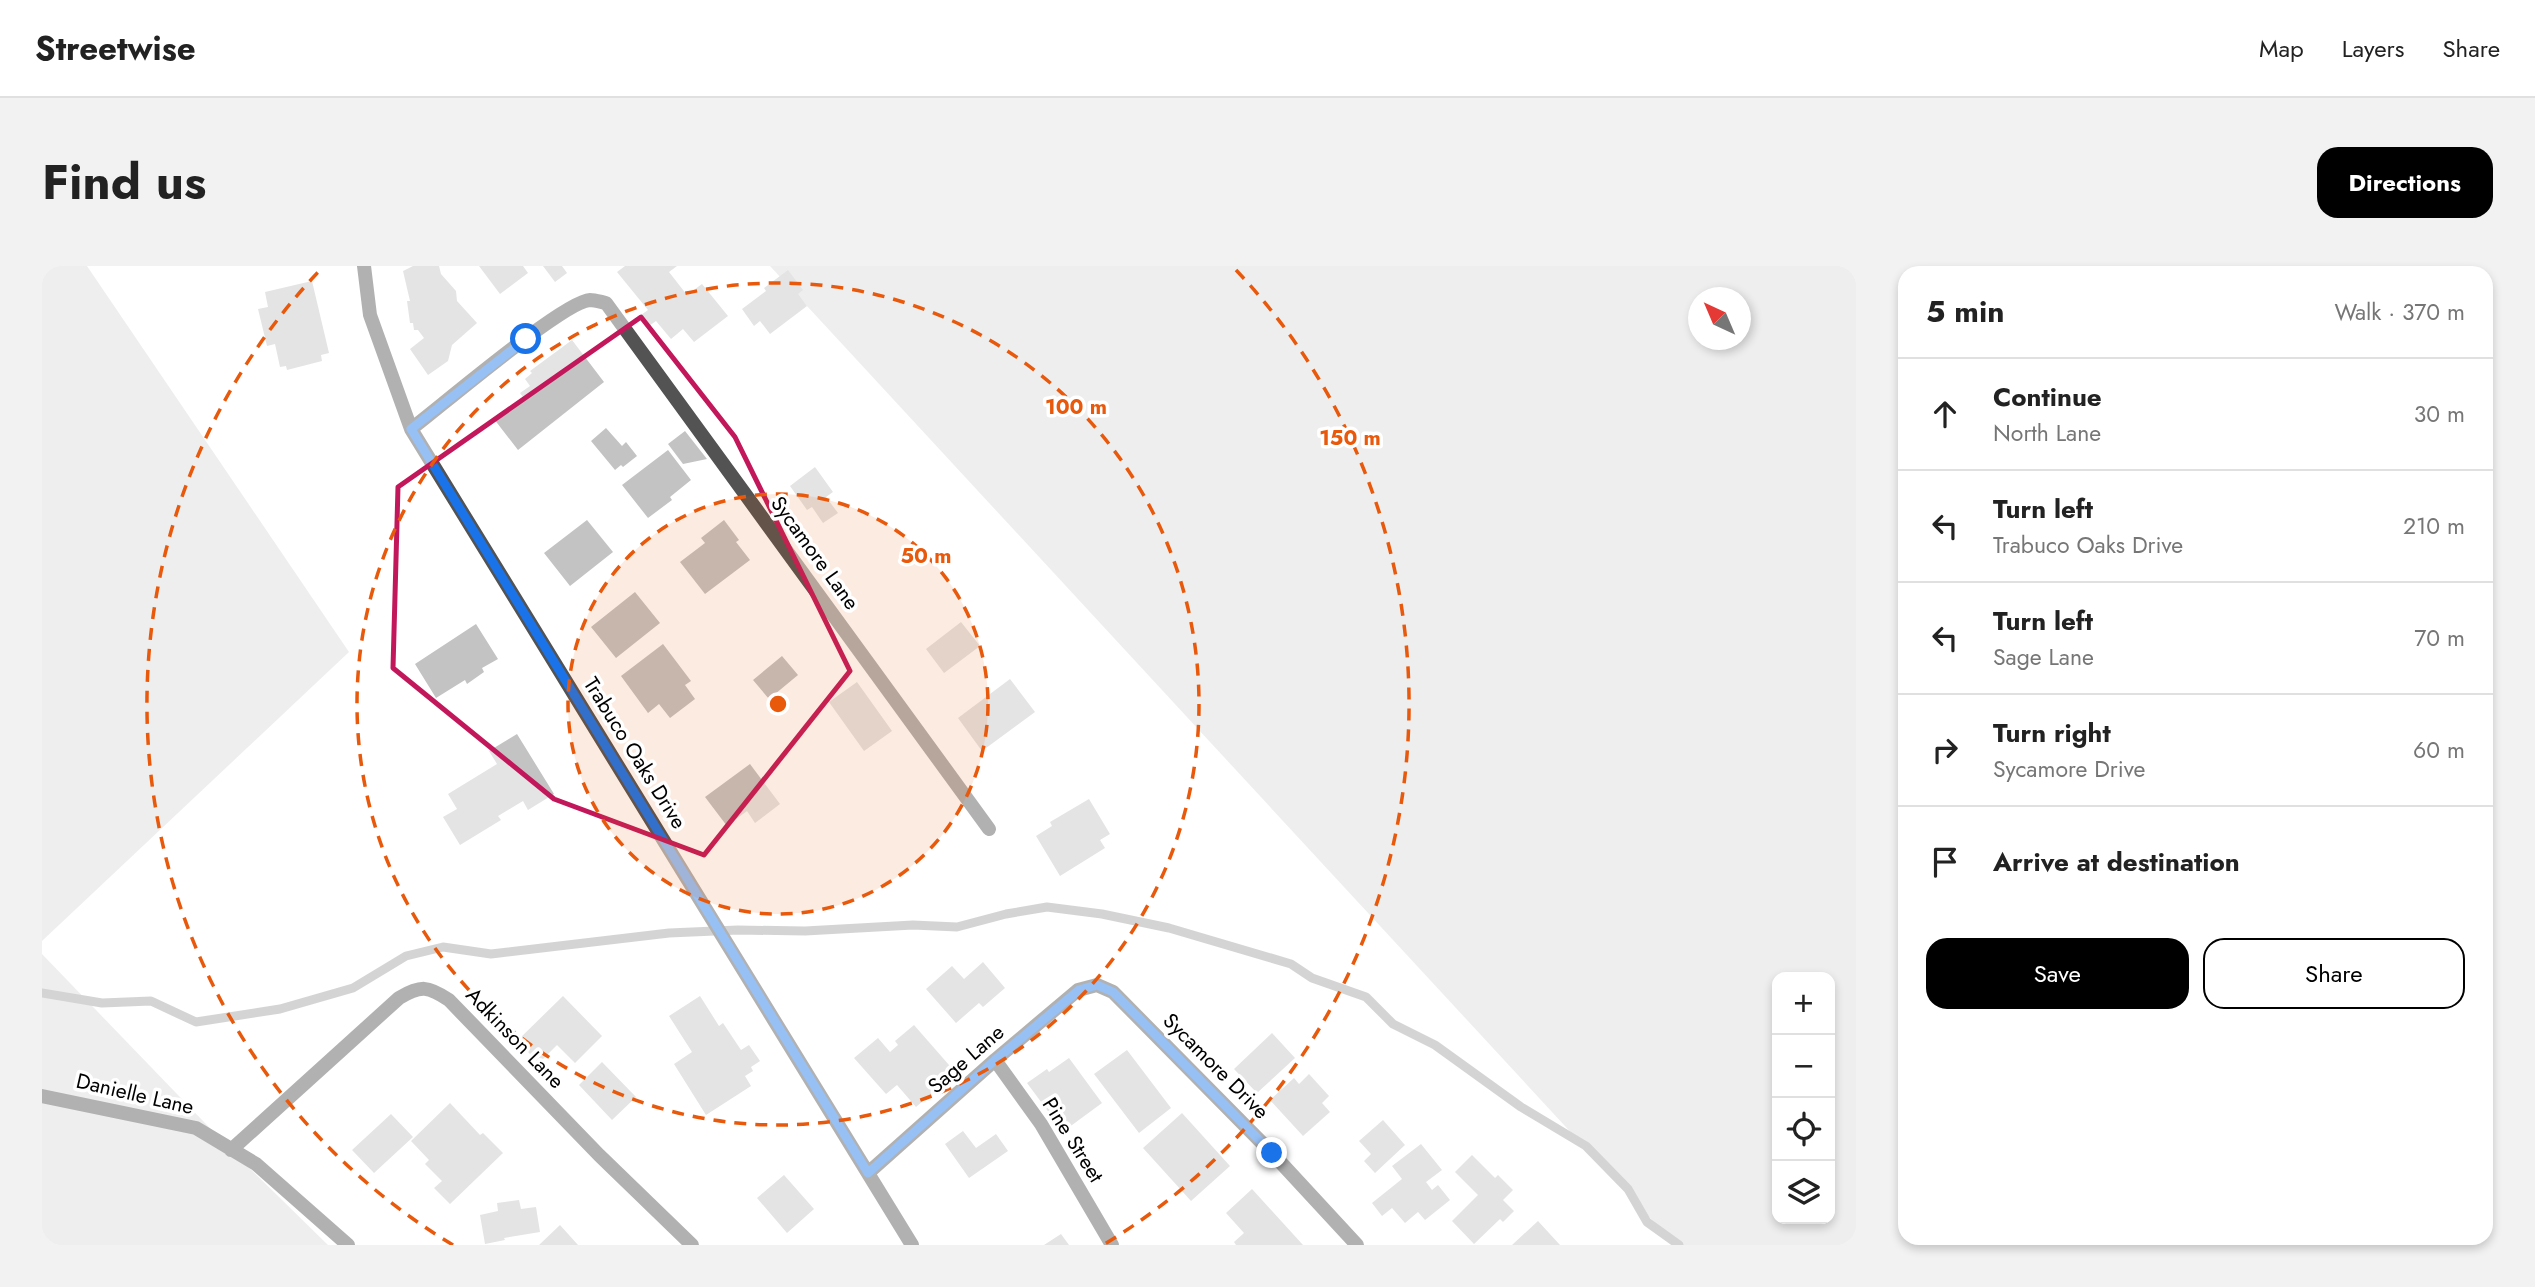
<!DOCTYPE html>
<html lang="en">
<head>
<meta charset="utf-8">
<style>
	body { margin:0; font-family:Jost,sans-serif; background:#f2f2f2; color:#222 }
	.controls { position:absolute; right:21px; bottom:21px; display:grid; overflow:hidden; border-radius:14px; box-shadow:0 4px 10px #0003 }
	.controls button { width:63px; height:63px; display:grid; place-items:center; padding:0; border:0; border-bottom:2px solid #e0e0e0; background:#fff; color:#222; font:35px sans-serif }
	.compass { position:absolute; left:1646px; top:21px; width:63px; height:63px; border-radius:50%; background:#fff; box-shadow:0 4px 10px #0003; rotate:316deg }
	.stop { position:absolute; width:21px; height:21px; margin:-16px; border:5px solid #1a73e8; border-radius:50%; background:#fff }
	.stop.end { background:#1a73e8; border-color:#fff; box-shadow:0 2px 7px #0008 }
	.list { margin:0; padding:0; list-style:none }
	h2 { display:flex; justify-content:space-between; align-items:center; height:91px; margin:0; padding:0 28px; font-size:30px }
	h2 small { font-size:23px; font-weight:400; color:#767676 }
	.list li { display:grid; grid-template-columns:46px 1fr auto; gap:21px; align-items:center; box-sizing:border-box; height:112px; padding:0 28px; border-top:2px solid #e0e0e0 }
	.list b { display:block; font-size:26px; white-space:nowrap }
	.list p { margin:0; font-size:23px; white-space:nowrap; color:#767676 }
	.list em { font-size:23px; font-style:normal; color:#767676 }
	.actions { display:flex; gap:14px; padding:21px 28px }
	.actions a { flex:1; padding:16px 0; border:2px solid #000; border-radius:21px; text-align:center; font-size:24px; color:#000 }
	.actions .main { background:#000; color:#fff }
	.icon { flex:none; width:38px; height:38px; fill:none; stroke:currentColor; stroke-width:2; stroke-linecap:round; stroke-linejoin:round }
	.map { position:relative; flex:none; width:1814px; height:979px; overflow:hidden; border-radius:21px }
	header { display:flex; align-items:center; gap:42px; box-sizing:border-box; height:98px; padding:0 35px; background:#fff; border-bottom:2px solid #e0e0e0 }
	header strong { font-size:33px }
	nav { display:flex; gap:38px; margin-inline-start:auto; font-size:24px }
	.intro { display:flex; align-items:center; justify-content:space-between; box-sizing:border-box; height:168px; padding:0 42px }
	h1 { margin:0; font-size:49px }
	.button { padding:18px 32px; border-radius:21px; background:#000; color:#fff; font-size:24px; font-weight:700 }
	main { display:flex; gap:42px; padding:0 42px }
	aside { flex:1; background:#fff; border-radius:21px; box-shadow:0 4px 10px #0003 }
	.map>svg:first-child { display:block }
	.green { fill:#dadada; fill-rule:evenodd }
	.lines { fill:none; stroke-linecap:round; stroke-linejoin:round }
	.stream { stroke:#a1a1a1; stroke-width:9 }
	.building { fill:#c3c3c3 }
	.street { stroke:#535353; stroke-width:14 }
	.route { stroke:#1a73e8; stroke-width:9 }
	.marked { fill:none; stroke:#c2185b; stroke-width:5; stroke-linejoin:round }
	.ring { fill:none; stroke:#e8590c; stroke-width:3.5; stroke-dasharray:12 9 }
	.labels { text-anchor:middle; stroke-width:7; stroke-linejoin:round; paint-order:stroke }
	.street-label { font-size:21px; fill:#000; stroke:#fff }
	.centre { fill:#e8590c; stroke:#fff; stroke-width:3.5 }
	.ring-label { font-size:21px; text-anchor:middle; font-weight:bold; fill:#e8590c; stroke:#fff; stroke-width:7; stroke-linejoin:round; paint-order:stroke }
</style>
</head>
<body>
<header>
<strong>Streetwise</strong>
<nav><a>Map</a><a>Layers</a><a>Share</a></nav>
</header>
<div class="intro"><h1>Find us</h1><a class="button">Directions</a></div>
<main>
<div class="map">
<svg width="1814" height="979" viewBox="0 0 1814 979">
	<rect width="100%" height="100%" fill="#fff"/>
	<!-- green -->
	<path class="green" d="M0,0H45L307,386L0,675Z
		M728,0H1814V979H1633ZM1657,32H1699V74H1657ZM1735,711H1788V953H1735Z
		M0,688L189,884L286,979H0Z"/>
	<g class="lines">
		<!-- stream -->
		<path class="stream" d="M0,727L60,737L109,735L154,756L238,743L311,722L364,690L401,681L449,688L627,667L696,664L763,665L871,659L915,661L964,648L1005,641L1060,648L1127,662L1249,698L1270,712L1324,731L1351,758L1393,779L1479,841L1544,880L1586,923L1605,956L1637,979"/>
	</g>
	<!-- building -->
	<path class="building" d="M371,0H397L399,8L414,25L415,35L435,57L410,79L406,95L386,109L368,83L382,72L376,64H372L371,57H368L365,35H368L361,5Z
		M437,0H481L486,7L458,28Z
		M501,0H520L525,7L513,16Z
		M583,0H635L627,6L645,29L660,18L686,50L652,76L641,63L629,73L614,55L607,60L599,49L606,44L575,6Z
		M746,4L761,24L756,28L765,40L728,68L718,55L712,60L700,43L724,25L722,22Z
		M270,15L287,87L279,89L280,95L245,104L244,100L238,101L233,78L225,80L216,43L226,41L223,26Z
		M530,74L562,116L476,184L452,153L481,131L478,127L488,120L483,113L490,107L488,105Z
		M564,162L580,180L584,176L595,190L581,201L579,199L573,204L549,175Z
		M643,165L665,193L641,198L626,178Z
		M626,184L649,214L628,231L630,234L606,252L580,219Z
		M773,201L791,226L784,231L796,247L781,257L770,241L765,244L748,220Z
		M545,254L571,286L528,320L502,287Z
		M682,254L697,274L694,276L708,294L663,328L638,296L663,277L659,272Z
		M593,326L618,357L574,392L549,361Z
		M919,356L938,380L902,407L884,383Z
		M434,358L456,393L440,402L442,406L425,418L423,414L394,432L373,398Z
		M621,378L649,415L643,419L653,433L628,452L617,438L606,447L579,410Z
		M740,390L756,409L727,433L711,414Z
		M968,413L993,446L940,485L916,452Z
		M815,416L850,465L822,485L787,436Z
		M475,468L512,528L486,544L481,535L456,550L459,554L418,579L401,551L415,543L406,528L455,498L447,485Z
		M708,498L738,538L713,557L705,545L685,560L663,531Z
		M1047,533L1068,568L1058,574L1063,582L1018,610L994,570L1010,560L1008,556Z
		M941,696L963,722L941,741L937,737L914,757L884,723L910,700L922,713Z
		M521,730L560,770L533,797L515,779L497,797L475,775Z
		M658,730L677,760L681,757L699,784L707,779L718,795L709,801L711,805L703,810L709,820L664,849L632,798L650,786L627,750Z
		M872,759L914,807L874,841L855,819L844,828L812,792L836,772L848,786L856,779L853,775Z
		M1230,767L1253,792L1215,827L1192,803Z
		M1085,784L1129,842L1097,867L1052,808Z
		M1027,792L1060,837L1026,862L1019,852L1014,856L985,817L1005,803L1007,806Z
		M560,796L594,831L570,854L537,819Z
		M1267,808L1287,830L1280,837L1288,846L1261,870L1228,834L1252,812L1257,818Z
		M408,837L438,869L441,867L461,887L408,938L392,922L400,915L383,898L387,894L369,875Z
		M1140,847L1188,900L1149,935L1101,882Z
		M349,848L371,871L332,907L310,884Z
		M1341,854L1363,879L1333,907L1322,895L1329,888L1317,875Z
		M921,865L934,882L954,868L966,885L927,912L903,878Z
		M1379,878L1400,904L1384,916L1390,924L1396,919L1408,934L1383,954L1376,946L1363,957L1350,942L1340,950L1330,937L1360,913L1350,900Z
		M1430,889L1453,912L1456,909L1471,924L1461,934L1472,945L1461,956L1458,953L1432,978L1410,955L1436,929L1413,906Z
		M742,909L772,943L745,967L715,932Z
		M1210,923L1261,979H1194L1192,976L1202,967L1184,947Z
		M477,934L479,943L494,941L498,966L462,972L463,974L443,978L438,949L456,945L455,937Z
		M1496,955L1518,979H1470Z
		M518,959L536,979H497Z
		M1019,968L1027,979H1002Z"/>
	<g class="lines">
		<!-- street -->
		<path class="street" d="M322,0L328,49L369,163L870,979
			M369,163C397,142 522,35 548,34C553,34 559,36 564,37L947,563
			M953,794L999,858L1070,979
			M0,830L154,862L214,898L306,979
			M189,884L357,732C379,719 386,720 407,734L557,889L650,979
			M826,907L953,794L1036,724L1055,719L1071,726L1230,887L1315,979"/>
	</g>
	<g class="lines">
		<!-- route -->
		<path class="route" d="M484,73L369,163L826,907L953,794L1037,724L1055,719L1071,726L1230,887"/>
	</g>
	<!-- marked area -->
	<path d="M0 0H1814V979H0ZM599,51L693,171L808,405L662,589L512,533L351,402L356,221Z" fill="#fff" fill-opacity=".55" fill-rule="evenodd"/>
	<path class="marked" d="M599,51L693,171L808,405L662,589L512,533L351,402L356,221Z"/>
	<!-- distance rings -->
	<circle cx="736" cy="438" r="210" fill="#e8590c" fill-opacity=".12"/>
	<g class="ring">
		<circle cx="736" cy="438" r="210"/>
		<circle cx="736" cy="438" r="421"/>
		<path d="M411 979A631 631 0 0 1 278 4M1194 4A631 631 0 0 1 1061 979"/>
	</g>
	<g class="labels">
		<!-- street labels -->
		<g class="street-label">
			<text transform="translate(773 287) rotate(54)" y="7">Sycamore Lane</text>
			<text transform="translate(593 487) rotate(58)" y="7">Trabuco Oaks Drive</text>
			<text transform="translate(473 772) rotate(46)" y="7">Adkinson Lane</text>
			<text transform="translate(924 793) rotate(-41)" y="7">Sage Lane</text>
			<text transform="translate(1174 800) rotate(45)" y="7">Sycamore Drive</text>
			<text transform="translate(93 828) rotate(13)" y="7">Danielle Lane</text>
			<text transform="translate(1031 874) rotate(58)" y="7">Pine Street</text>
		</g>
	</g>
	<circle cx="736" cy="438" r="10" class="centre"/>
	<g class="ring-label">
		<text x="1034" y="148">100 m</text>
		<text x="1308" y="179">150 m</text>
		<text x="884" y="297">50 m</text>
	</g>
</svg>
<div class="controls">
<button>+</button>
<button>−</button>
<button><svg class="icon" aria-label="locate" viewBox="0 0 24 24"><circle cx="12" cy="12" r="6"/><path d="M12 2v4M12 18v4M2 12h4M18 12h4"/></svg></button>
<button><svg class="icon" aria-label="layers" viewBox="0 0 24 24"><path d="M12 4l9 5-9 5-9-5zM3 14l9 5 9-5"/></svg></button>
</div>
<svg class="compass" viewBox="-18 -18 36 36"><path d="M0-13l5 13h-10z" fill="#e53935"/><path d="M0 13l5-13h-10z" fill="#767676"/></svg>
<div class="stop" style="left:484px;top:73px"></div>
<div class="stop end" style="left:1230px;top:887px"></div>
</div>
<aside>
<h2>5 min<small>Walk · 370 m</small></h2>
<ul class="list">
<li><svg class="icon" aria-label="ahead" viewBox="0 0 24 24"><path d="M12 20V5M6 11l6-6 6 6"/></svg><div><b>Continue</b><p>North Lane</p></div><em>30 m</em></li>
<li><svg class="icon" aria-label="left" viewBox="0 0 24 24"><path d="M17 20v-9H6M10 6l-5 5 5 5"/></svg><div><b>Turn left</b><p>Trabuco Oaks Drive</p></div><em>210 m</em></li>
<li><svg class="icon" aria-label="left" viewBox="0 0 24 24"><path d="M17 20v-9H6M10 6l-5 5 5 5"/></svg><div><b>Turn left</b><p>Sage Lane</p></div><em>70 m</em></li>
<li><svg class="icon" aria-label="right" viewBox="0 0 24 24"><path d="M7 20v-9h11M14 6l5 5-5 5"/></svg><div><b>Turn right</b><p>Sycamore Drive</p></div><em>60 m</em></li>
<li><svg class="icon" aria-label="arrive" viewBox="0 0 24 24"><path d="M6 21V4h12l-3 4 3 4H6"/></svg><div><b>Arrive at destination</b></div></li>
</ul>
<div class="actions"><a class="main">Save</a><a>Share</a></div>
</aside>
</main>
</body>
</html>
